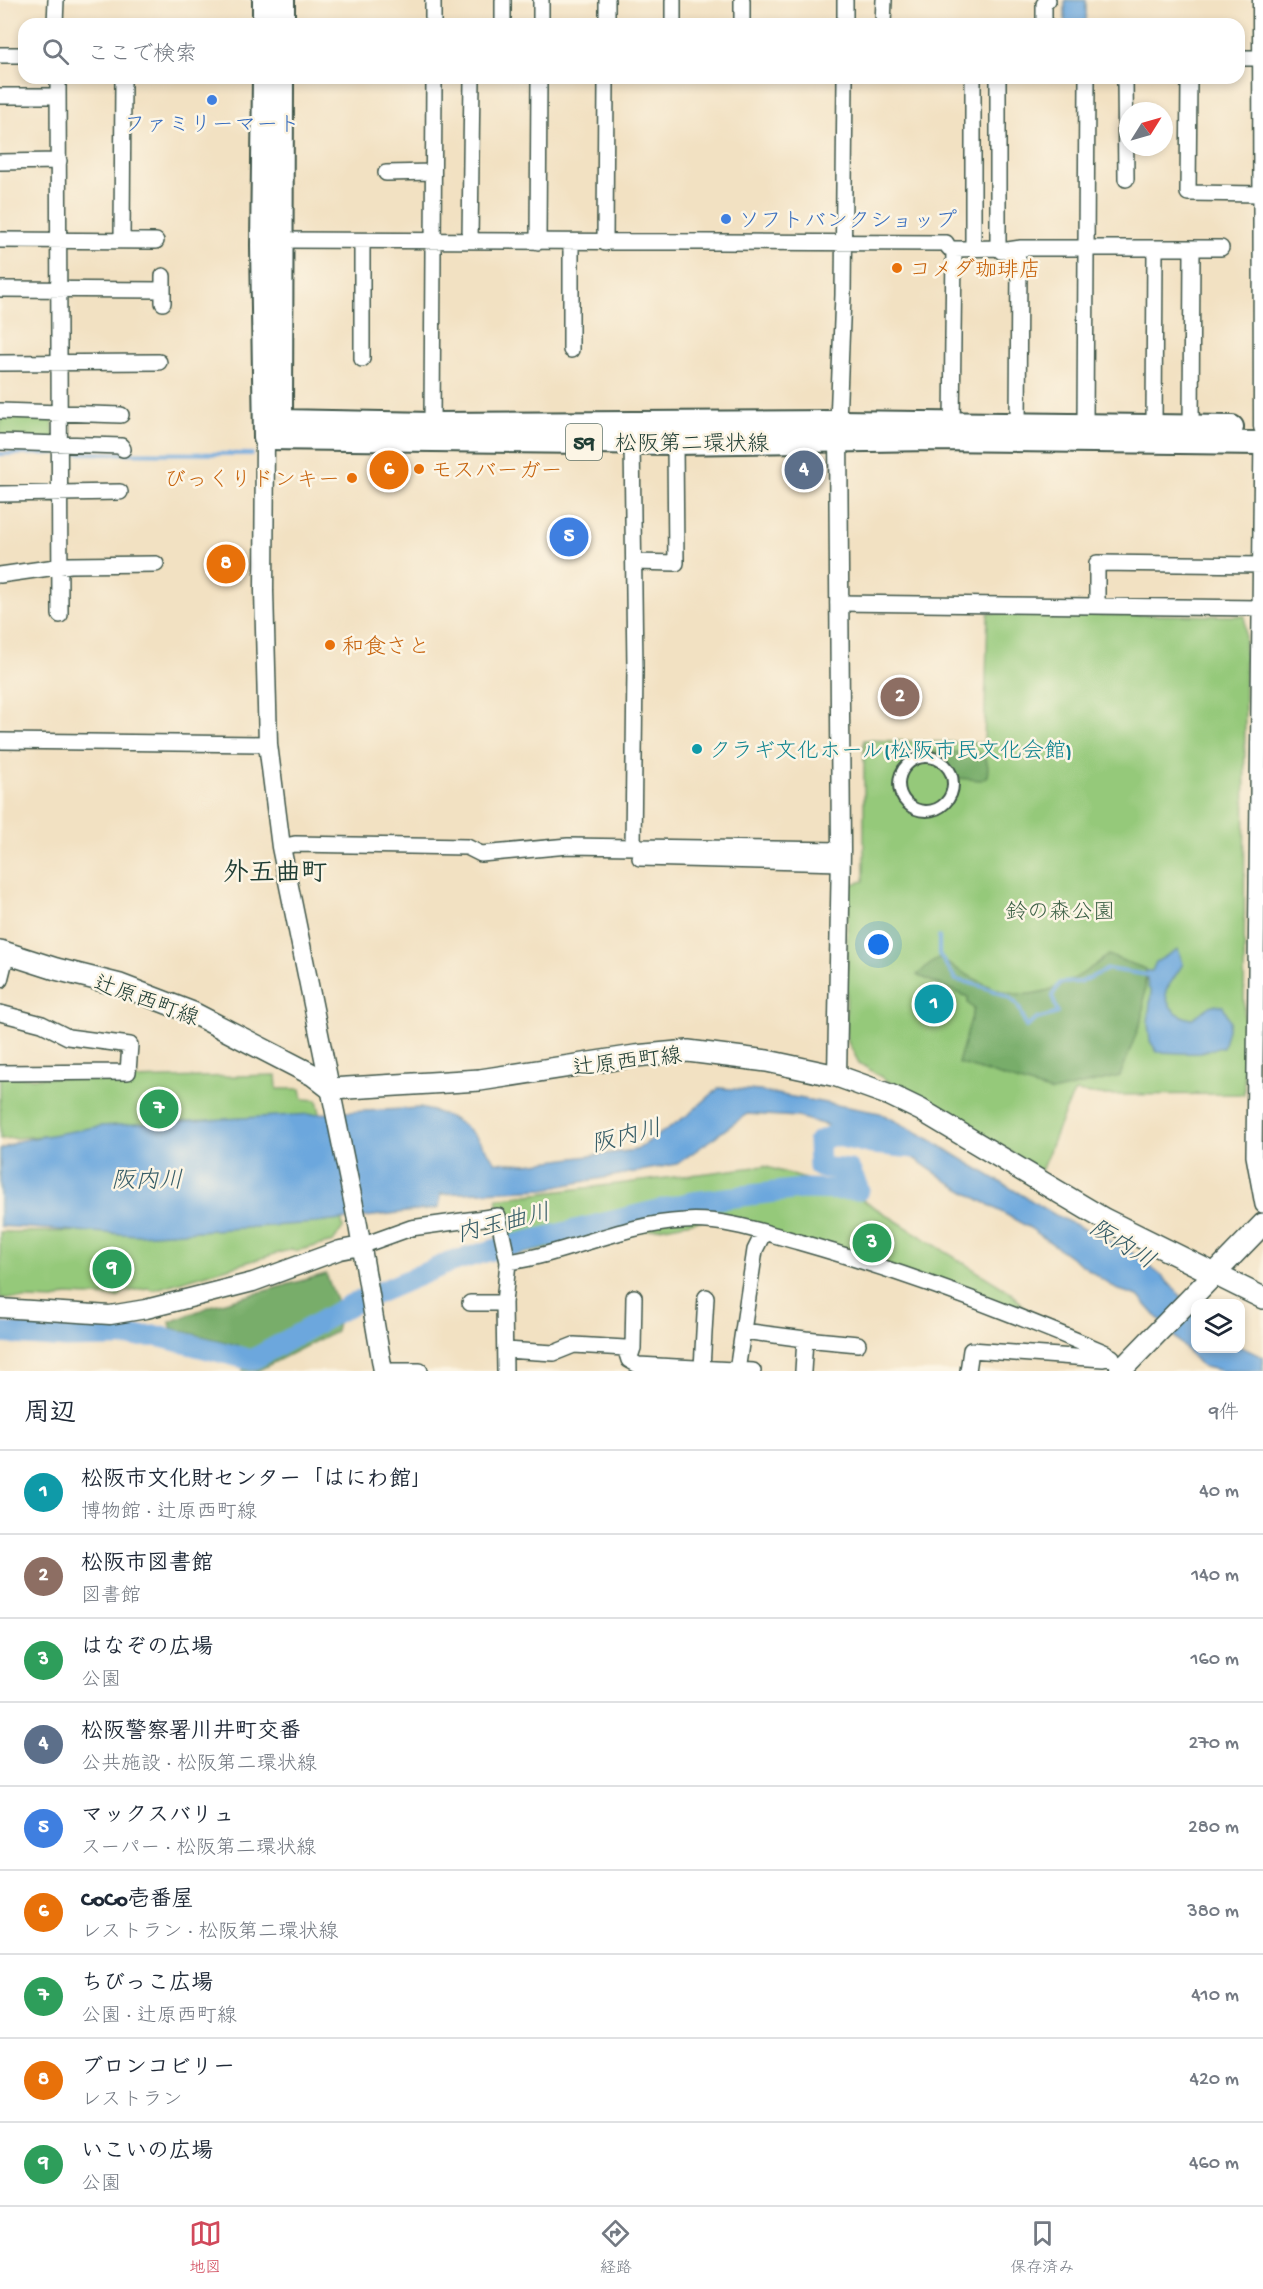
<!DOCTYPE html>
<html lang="ja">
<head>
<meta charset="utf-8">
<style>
	body { margin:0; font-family:"Gochi Hand","Klee One",sans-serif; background:#f2f2f3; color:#1f2937 }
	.controls { position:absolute; right:18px; bottom:18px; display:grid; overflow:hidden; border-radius:12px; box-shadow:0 3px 9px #0003 }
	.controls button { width:54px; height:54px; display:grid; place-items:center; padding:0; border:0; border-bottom:2px solid #e0e1e3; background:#fff; color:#1f2937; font:30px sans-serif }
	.compass { position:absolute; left:1119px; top:102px; width:54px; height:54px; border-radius:50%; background:#fff; box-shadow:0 3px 9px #0003; rotate:53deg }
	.you { position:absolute; left:879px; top:945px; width:21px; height:21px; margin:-15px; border:4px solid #fff; border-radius:50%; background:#1a73e8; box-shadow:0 0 0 9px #1a73e833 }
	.badge { display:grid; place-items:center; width:39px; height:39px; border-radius:50%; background:#d1495b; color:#fff; font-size:20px; font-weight:700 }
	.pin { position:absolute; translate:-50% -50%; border:3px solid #fff; box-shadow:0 2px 6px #0006 }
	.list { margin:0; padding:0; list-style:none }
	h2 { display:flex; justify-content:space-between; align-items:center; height:78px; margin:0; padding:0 24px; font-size:26px }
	h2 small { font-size:20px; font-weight:400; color:#747a83 }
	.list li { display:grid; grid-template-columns:39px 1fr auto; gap:18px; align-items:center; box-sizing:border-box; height:84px; padding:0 24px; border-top:2px solid #e0e1e3 }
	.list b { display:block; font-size:22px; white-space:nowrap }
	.list p { margin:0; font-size:20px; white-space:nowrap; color:#747a83 }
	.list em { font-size:20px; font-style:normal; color:#747a83 }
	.icon { flex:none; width:33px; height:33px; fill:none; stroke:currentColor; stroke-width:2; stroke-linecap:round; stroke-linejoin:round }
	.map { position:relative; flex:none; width:1263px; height:1371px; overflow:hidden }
	.search { position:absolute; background:#fff; box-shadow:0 3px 9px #0003; left:18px; right:18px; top:18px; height:66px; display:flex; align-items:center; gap:15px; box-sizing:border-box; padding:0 21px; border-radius:18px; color:#747a83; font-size:22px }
	.sheet { height:834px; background:#fff }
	nav { display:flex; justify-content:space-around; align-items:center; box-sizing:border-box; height:84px; border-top:2px solid #e0e1e3; background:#fff; font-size:16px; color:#747a83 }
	nav a { display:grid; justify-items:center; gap:3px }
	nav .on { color:#d1495b }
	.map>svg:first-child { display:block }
	.green { fill:#95c97a; stroke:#5a8357; stroke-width:1.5 }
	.forest { fill:#78ad6a; stroke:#4c754f; stroke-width:1.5 }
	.water { fill:#6ca7dd; stroke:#467288; stroke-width:1.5 }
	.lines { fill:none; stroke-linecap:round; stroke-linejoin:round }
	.stream { stroke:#6ca7dd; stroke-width:4 }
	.river { stroke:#6ca7dd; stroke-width:21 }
	.pedestrian-casing { stroke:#3f5649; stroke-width:14 }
	.minor-casing { stroke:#3f5649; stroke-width:18 }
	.tertiary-casing { stroke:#3f5649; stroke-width:21 }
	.secondary-casing { stroke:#3f5649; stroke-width:24 }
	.primary-casing { stroke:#3f5649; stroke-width:26 }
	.pedestrian { stroke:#fff; stroke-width:10 }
	.minor { stroke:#fff; stroke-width:15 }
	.tertiary { stroke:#fff; stroke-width:18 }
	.secondary { stroke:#fff; stroke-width:21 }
	.primary { stroke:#fff; stroke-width:22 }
	.shop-dot { fill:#3f7fe0; stroke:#fcf5e5; stroke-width:2 }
	.food-dot { fill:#e8710a; stroke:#fcf5e5; stroke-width:2 }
	.culture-dot { fill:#0f9aa8; stroke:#fcf5e5; stroke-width:2 }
	.labels { text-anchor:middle; stroke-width:5; stroke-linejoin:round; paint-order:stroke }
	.shield { fill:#fcf5e5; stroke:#617469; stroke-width:1.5 }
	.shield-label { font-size:21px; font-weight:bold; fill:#1f3d34 }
	.shop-label { font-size:22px; fill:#366cbe; stroke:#fcf5e5 }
	.food-label { font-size:22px; fill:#c56008; stroke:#fcf5e5; text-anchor:start }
	.street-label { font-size:22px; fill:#1f3d34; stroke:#fcf5e5 }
	.culture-label { font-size:22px; fill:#0d838f; stroke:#fcf5e5; text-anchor:start }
	.park-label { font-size:22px; fill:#3c6046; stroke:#fcf5e5 }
	.water-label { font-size:24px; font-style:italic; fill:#365d67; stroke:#fcf5e5 }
	.quarter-label { font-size:26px; font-weight:bold; fill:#1f3d34; stroke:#fcf5e5 }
</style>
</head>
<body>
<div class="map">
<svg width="1263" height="1371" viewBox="0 0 1263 1371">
	<rect width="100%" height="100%" fill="#fcf5e5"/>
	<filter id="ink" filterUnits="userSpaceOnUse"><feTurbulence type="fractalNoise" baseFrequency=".0167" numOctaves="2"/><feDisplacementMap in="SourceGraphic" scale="12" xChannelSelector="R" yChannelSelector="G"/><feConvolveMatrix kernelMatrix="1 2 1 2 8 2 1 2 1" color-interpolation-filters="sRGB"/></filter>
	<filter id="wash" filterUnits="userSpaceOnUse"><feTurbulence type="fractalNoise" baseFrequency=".008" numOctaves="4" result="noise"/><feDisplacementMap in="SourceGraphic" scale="24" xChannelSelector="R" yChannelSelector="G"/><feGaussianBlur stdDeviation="1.35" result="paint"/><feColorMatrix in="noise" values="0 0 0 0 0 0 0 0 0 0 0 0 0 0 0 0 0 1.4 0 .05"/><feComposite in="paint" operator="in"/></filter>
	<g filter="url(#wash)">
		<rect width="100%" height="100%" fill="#f2e1c2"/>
		<!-- green -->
		<path class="green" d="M0,414L53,417L54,441L0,436Z
			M988,613L1245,616L1244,1094L1101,1095L1075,1092C1069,1098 1047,1157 1041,1171L955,1117L908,1094L859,1063L848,1042L846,1032L848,885L864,881V740L984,743Z
			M276,1075L277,1089H301L303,1099L317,1100L321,1117L0,1139V1077L132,1079Z
			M764,1166L855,1195L1010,1292L1033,1317L713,1218L515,1255L511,1252L502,1214L496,1199Z
			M341,1215L343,1228L333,1242L295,1251L292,1249L153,1290L148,1288L124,1292L119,1297L66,1295L55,1300L0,1298V1232L149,1231Z"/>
		<!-- forest -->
		<path class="forest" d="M918,751L979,753C988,759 989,765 987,776L981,780L957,778C950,768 943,759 930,756C925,754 921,755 916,753Z
			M1108,955L1146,969L1143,1016L1120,1076L1052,1092L958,1063L974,1009L968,1003V997L917,975L938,958C956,968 987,988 1005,992C1043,1002 1081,977 1108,955Z
			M326,1274L337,1302L356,1300L359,1310L339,1317L336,1331L257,1371H243L245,1358L237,1345L171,1328L170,1322L214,1305Z"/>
		<!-- water -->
		<path class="water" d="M1065,0H1086V24H1065Z
			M1178,949L1183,964L1166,990C1165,1006 1177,1016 1191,1019L1212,1005L1223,1006L1230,1021L1223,1048C1213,1046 1209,1052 1200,1053C1186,1054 1172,1052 1157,1052L1150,1041L1148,1024L1151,992L1148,987L1146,971H1152L1156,962Z
			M719,1088L760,1091L880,1113L922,1135L1057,1216L1131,1252L1161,1275L1195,1311L1196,1348L1241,1347L1263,1357V1371H1223L1201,1366L1138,1296L1116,1289L1030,1228L955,1186L909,1155L868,1137L798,1117L747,1114L677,1164L544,1189L441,1194L439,1208L316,1223L138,1235L0,1226V1150L18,1141L101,1126L420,1108C460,1116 473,1130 495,1162L527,1164L636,1150L689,1114Z"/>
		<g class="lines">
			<!-- stream -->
			<path class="stream" d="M64,453L252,454
				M0,454L56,453
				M939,937V954L956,980C969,982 977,985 989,989C1013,998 1019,1000 1026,1027L1037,1019L1058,1013L1052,996L1060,983L1081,982L1108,969L1148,975"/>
			<!-- river -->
			<path class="river" d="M0,1333L66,1338L157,1336L252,1360L350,1305L448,1263L496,1249L692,1202L801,1189L859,1190L850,1170L819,1167L818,1142L833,1135L872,1144L914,1148"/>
		</g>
	</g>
	<g filter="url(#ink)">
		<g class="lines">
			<!-- pedestrian casing -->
			<g class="pedestrian-casing">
				<path id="pedestrian" d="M899 784a27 27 0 1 1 54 0a27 27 0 1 1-54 0Z"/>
			</g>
			<!-- minor casing -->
			<g class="minor-casing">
				<path id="minor" d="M673,0V24
					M55,24L56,0
					M433,24V0
					M503,24V0
					M541,24V0
					M607,24V0
					M742,24V0
					M845,24V0
					M883,24L884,0
					M1044,24V4L1048,0
					M0,55H24
					M1239,58H1262
					M58,78L60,615
					M1125,78L1126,179
					M1189,78L1188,193L1262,194
					M0,96H58
					M0,162L59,161
					M386,173L433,172
					M0,240L156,241
					M280,240L946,243L949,248L954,249L998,248L1001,251L1021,248H1221
					M122,241L123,78
					M470,241L472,78
					M362,242V359
					M538,242L539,78
					M605,243L606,78
					M973,248V78
					M998,248V78
					M1014,250L1019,261L1018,425
					M0,289L163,290
					M163,303V276
					M571,350V243
					M0,363L159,362
					M0,411L121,415
					M838,422L843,295L845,78
					M432,424L434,78
					M952,424L954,249
					M1085,426L1087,78
					M1154,426L1155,248
					M1191,427L1192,248
					M1262,435L1254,1156L1263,1205
					M0,442L121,446L123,449
					M632,442L635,668L633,847
					M0,494L120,492
					M634,562L676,563L675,443
					M0,575L70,565L156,564
					M838,603L1260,608
					M1097,605V563L1262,565
					M0,741L268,744
					M281,847L295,844L467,847L481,854L568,846L841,850
					M640,858L841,863
					M0,980L4,964L11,955
					M0,1013L42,1024L68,1037L130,1045L128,1072L0,1073
					M361,1246L411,1228L498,1216L508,1262L504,1303L505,1371
					M508,1262C567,1254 622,1224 684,1221C723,1218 763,1232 799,1242C905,1272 1006,1310 1106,1353L1123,1368
					M470,1303H504
					M743,1331L805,1339L803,1371
					M805,1339L858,1344
					M505,1350L554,1353L574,1345L625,1348L629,1360L638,1365L753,1371
					M629,1360L633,1348L634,1297
					M702,1368L706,1297
					M392,1371H420
					M737,1371L755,1250L764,1232
					M968,1371L971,1350L1103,1359L1112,1357"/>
			</g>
			<!-- tertiary casing -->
			<g class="tertiary-casing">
				<path id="tertiary" d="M1262,0L1263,427
					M273,430L265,438L264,591L268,744L281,847L358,1225L383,1371
					M837,1076L841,850L838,430
					M0,1308L110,1315L146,1309L253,1282L340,1250L361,1246"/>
			</g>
			<!-- secondary casing -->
			<g class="secondary-casing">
				<path id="secondary" d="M0,951L56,969L120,985L193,1013L313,1075L331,1089L480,1080L635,1056L688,1051L767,1061L837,1076L890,1095L921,1110L1104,1219L1263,1298
					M1120,1371L1263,1224"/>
			</g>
			<!-- primary casing -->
			<g class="primary-casing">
				<path id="primary" d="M264,24V0
					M283,24V0
					M264,78L262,245L265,438L675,443L932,439L1263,443
					M282,78L281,421L432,424L838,422L1232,427"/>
			</g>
			<!-- pedestrian -->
			<use href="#pedestrian" class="pedestrian"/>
			<!-- minor -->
			<use href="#minor" class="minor"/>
			<!-- tertiary -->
			<use href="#tertiary" class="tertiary"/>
			<!-- secondary -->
			<use href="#secondary" class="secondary"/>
			<!-- primary -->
			<use href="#primary" class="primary"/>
		</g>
	</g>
	<!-- markers -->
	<g class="shop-dot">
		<circle cx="212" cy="100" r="6"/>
		<circle cx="726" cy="219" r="6"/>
	</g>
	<g class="food-dot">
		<circle cx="897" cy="268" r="6"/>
		<circle cx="419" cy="469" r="6"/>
		<circle cx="352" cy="478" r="6"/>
		<circle cx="330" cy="645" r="6"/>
	</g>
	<circle class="culture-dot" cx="697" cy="749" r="6"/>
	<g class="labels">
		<!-- shield labels -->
		<rect class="shield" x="566" y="424" width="36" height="36" rx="4.5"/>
		<g class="shield-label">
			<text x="584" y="449">59</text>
		</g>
		<!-- shop labels -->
		<g class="shop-label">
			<text x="212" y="131">ファミリーマート</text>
			<text x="738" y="227" text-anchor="start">ソフトバンクショップ</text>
		</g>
		<!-- food labels -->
		<g class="food-label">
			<text x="909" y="276">コメダ珈琲店</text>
			<text x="431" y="477">モスバーガー</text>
			<text x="340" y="486" text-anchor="end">びっくりドンキー</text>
			<text x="342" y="653">和食さと</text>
		</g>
		<!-- street labels -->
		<g class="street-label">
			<text x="692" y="450">松阪第二環状線</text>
			<text transform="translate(147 999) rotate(20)" y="8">辻原西町線</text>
			<text transform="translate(627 1060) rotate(-7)" y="8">辻原西町線</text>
		</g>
		<!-- culture labels -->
		<g class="culture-label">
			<text x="709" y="757">クラギ文化ホール(松阪市民文化会館)</text>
		</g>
		<!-- park labels -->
		<g class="park-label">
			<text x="1060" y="918">鈴の森公園</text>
		</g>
		<!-- water labels -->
		<g class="water-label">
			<text transform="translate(626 1135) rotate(-14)" y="8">阪内川</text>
			<text x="147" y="1187">阪内川</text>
			<text transform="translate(503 1222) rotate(-14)" y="8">内玉曲川</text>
			<text transform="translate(1123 1243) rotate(32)" y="8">阪内川</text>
		</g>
		<!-- quarter labels -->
		<g class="quarter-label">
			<text x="275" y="880">外五曲町</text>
		</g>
	</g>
</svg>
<div class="controls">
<button><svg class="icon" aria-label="layers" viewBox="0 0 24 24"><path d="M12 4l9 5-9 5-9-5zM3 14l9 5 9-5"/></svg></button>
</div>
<svg class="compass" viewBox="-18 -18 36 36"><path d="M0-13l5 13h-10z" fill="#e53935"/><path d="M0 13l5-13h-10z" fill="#747a83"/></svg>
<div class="you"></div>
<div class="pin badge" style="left:934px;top:1004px;background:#0f9aa8">1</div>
<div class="pin badge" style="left:900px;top:697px;background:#8d6e63">2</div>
<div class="pin badge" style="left:872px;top:1243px;background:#2e9e5b">3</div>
<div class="pin badge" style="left:804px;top:470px;background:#5c6f8a">4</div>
<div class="pin badge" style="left:569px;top:537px;background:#3f7fe0">5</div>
<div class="pin badge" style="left:389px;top:470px;background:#e8710a">6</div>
<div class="pin badge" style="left:159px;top:1109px;background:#2e9e5b">7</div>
<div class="pin badge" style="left:226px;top:564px;background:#e8710a">8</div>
<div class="pin badge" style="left:112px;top:1269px;background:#2e9e5b">9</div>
<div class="search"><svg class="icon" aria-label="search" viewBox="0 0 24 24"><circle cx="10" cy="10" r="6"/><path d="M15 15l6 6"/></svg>ここで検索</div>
</div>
<section class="sheet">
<h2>周辺<small>9件</small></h2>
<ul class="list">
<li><span class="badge" style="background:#0f9aa8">1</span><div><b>松阪市文化財センター「はにわ館」</b><p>博物館 · 辻原西町線</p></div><em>40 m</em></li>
<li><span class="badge" style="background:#8d6e63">2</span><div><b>松阪市図書館</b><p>図書館</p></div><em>140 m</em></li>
<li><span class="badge" style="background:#2e9e5b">3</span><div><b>はなぞの広場</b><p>公園</p></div><em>160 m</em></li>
<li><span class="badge" style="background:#5c6f8a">4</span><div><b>松阪警察署川井町交番</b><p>公共施設 · 松阪第二環状線</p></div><em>270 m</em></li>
<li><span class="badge" style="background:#3f7fe0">5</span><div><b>マックスバリュ</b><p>スーパー · 松阪第二環状線</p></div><em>280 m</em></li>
<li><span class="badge" style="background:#e8710a">6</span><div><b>CoCo壱番屋</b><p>レストラン · 松阪第二環状線</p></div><em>380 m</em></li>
<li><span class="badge" style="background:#2e9e5b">7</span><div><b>ちびっこ広場</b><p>公園 · 辻原西町線</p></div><em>410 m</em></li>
<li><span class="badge" style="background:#e8710a">8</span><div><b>ブロンコビリー</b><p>レストラン</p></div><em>420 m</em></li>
<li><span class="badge" style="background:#2e9e5b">9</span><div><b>いこいの広場</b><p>公園</p></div><em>460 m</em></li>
</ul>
</section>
<nav>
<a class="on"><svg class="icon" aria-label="map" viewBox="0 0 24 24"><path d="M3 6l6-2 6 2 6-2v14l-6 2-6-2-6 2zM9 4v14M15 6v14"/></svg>地図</a>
<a><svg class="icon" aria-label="directions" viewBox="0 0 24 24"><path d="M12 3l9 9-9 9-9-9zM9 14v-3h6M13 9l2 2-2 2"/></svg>経路</a>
<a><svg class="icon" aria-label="saved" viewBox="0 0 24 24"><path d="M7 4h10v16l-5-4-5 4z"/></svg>保存済み</a>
</nav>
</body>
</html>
